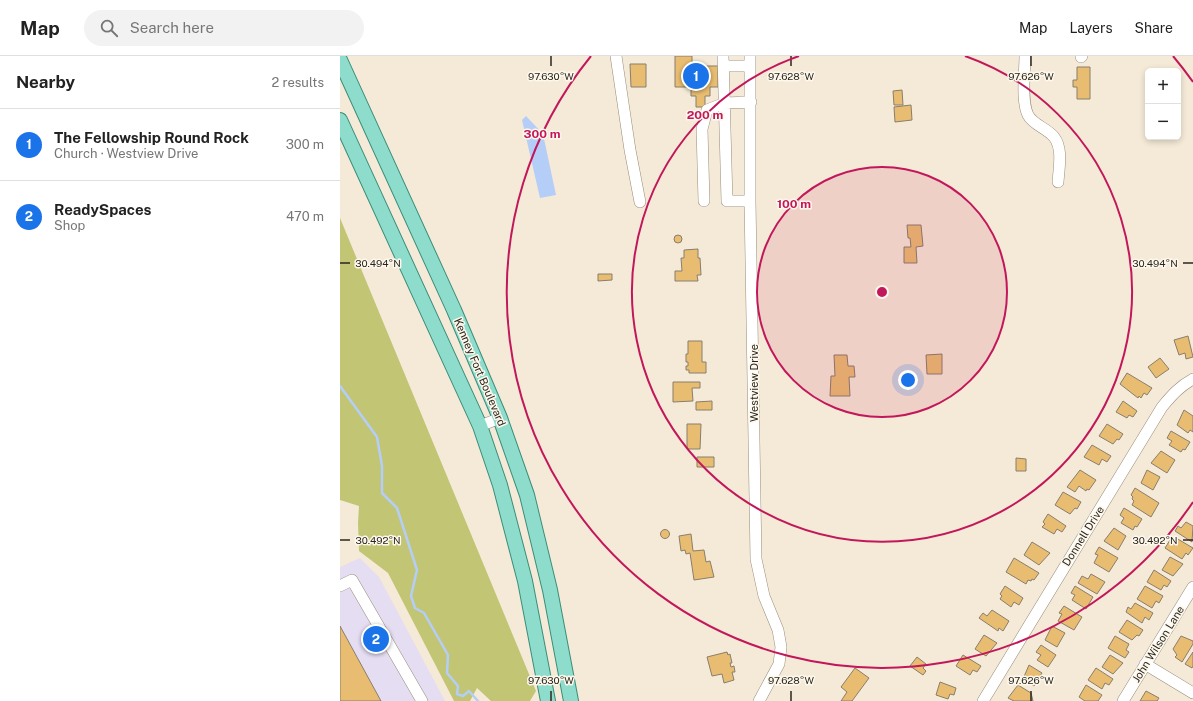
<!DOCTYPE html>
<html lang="en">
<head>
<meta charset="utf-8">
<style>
	body { margin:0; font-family:"Public Sans",sans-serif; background:#f2f2f2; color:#222 }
	.controls { position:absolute; right:12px; top:12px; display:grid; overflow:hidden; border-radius:6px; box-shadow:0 2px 6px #0003 }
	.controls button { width:36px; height:36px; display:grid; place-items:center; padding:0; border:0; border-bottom:1px solid #e0e0e0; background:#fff; color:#222; font:20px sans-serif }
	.you { position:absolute; left:568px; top:324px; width:14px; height:14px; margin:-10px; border:3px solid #fff; border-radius:50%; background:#1a73e8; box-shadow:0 0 0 6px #1a73e833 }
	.badge { display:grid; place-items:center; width:26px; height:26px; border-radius:50%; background:#1a73e8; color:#fff; font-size:13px; font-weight:700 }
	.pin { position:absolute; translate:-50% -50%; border:2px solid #fff; box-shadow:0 1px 4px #0006 }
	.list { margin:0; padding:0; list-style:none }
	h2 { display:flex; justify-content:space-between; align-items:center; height:52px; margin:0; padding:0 16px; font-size:17px }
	h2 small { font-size:13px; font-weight:400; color:#767676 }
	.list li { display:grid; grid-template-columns:26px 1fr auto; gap:12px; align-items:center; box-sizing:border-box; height:72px; padding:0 16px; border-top:1px solid #e0e0e0 }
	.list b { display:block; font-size:15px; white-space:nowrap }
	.list p { margin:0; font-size:13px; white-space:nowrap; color:#767676 }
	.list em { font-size:13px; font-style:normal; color:#767676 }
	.icon { flex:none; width:22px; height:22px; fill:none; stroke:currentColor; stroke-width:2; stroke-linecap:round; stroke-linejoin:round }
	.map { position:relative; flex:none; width:853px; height:645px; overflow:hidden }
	header { display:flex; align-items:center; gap:24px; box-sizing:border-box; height:56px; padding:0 20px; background:#fff; border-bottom:1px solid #e0e0e0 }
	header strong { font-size:19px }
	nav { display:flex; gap:22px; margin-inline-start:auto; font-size:14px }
	.search { width:280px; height:36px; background:#f2f2f2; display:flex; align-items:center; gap:10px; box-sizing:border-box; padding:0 14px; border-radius:22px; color:#767676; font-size:15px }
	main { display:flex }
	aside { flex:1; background:#fff }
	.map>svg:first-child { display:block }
	.commercial { fill:#e5ddf2 }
	.green { fill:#c1c574 }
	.water { fill:#b5cef8 }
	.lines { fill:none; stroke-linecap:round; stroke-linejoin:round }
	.stream { stroke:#b5cef8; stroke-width:2.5 }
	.building { fill:#e9bd71; stroke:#887e6d }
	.minor-casing { stroke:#978d7c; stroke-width:12 }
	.major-casing { stroke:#3a8e79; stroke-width:16 }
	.minor { stroke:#fff; stroke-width:11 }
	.major { stroke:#8eddcc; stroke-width:14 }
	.ticks { fill:none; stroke:#2a261f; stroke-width:1.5 }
	.ring { fill:none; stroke:#c2185b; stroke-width:2 }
	.labels { text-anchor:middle; stroke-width:3; stroke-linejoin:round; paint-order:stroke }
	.street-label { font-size:11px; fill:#2a261f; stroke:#fef8ec }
	.ticks-label { font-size:10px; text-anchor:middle; fill:#2a261f; stroke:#fef8ec; stroke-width:3; stroke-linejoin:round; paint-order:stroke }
	.centre { fill:#c2185b; stroke:#fef8ec; stroke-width:2 }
	.ring-label { font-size:12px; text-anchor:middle; font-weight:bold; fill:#c2185b; stroke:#fef8ec; stroke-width:3; stroke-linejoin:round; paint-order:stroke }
</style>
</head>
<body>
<header>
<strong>Map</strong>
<div class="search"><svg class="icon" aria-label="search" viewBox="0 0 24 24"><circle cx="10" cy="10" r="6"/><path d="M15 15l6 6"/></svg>Search here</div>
<nav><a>Map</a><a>Layers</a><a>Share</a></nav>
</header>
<main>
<aside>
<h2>Nearby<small>2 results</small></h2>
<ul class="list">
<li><span class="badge">1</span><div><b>The Fellowship Round Rock</b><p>Church · Westview Drive</p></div><em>300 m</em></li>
<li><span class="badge">2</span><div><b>ReadySpaces</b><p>Shop</p></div><em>470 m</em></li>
</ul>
</aside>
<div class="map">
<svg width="853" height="645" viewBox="0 0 853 645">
	<rect width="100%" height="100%" fill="#f5ead7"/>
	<!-- commercial -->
	<path class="commercial" d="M20,502L39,521L105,645H0V511Z"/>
	<!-- green -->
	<path class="green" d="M0,162L196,635L190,645H151L137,632L130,645H114L48,517L19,495L18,467L19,450L0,444Z"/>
	<!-- water -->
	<path class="water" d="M186,60L203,78L216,139L200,142L182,64Z"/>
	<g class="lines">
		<!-- stream -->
		<path class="stream" d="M0,330L37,381L42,410V437L57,452L77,514L71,540L75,552L84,557L108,599L107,617L118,630L117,638L123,640L129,635L138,645"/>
	</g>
	<!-- building -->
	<path class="building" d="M335,0H352V10H378V31H370V40H365V51H356V40H351V31H335Z
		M290,8H306V31H291Z
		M737,11H750V43H737V31H733V24H737Z
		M562,34L563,49H554L553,35Z
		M571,49L572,64L555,66L554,51Z
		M567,169H581L583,190L576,191L577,207H564V191H571L570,182H568Z
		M334 183a4 4 0 1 1 8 0a4 4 0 1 1-8 0Z
		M358,193V202H360L361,219H357L358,225H335V215H342L341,202H344V194Z
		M258,218H272V224L258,225Z
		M848,280L853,301L846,303L845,297L839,299L834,284Z
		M348,285H362V306H366V317H349V314H346V310H348V306H346V298H348Z
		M602,298V318H587L586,299Z
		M494,299H507L508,310H514L515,321H509L510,340H490L491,320H495Z
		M820,302L829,313L816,322L808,311Z
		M787,317L812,332L807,339L804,337L801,342L799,340L798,342L780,328Z
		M333,326H360V332H352L353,345L333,346Z
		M372,345V354H356V346Z
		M783,345L797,355L793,361L789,359L787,362L776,356Z
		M844,354L853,360V376L850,374L848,377L837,369Z
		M347,368H361L360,393H347Z
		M767,368L783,378L779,384L777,383L773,388L759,380Z
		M831,375L850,386L845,394L843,393L841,396L829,389L832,385L827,382Z
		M752,389L771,400L767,406L762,403L759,409L744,401Z
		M821,395L835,404L827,417L811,407Z
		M357,401H374V411H357Z
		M676,402L686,403V415H676Z
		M740,414L756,424L749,434L747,433L746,435L739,430L735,436L727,431Z
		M807,414L820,421L813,434L801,427Z
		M795,432L819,447L811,461L792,449L794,445L792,443L793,441L791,439Z
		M723,436L741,446L737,453L735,452L730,458L715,449Z
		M784,452L802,463L797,471L795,470L793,474L781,467L784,462L780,459Z
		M708,458L726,470L722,476L717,473L714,478L702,471L705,468L703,466Z
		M846,466L853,470L852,486L835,475L838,470L841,472Z
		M774,472L786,480L778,494L764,485Z
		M320.5 478a4.5 4.5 0 1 1 9 0a4.5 4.5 0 1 1-9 0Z
		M351,478L353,495L364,494L366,506L370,505L374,521L354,524L350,497L346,498L345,494L341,495L339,480Z
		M836,482L853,492L848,499L846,497L842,503L825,492L830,484L834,486Z
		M692,486L710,497L699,509L684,499Z
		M759,491L778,502L769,516L754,507L758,499L755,498Z
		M830,501L843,508L833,520L822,514Z
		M674,502L699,517L694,524L692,523L691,525L688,524L686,528L666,516Z
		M814,514L831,525L827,531L824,529L821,534L807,526Z
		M751,518L765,526L757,538L738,527L742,520L748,523Z
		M665,530L683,542L679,549L674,546L671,551L660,543L662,540L660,538Z
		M735,530L753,541L746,553L732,544L735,539L731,537Z
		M805,530L823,540L819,547L816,545L812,552L797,543Z
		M795,547L813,557L809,564L805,561L802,567L786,556L788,551L791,553Z
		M724,550L742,561L734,574L718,565L722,558L719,557Z
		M652,554L669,565L663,575L659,572L658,575L639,562L643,557L647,560Z
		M787,564L803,574L799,580L797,579L792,584L779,576Z
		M0,570L41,645H0Z
		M712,570L725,577L717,591L705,584Z
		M644,579L657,587L646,600L635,593Z
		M775,580L789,588L786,594L789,596L785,602L768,592Z
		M841,580L853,585V588L842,606L835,601L837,599L833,593Z
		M701,589L716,599L708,611L697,604L701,599L696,596Z
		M387,596L388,599L390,598L392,607H390L391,611L394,610L395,616H392L394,624L384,627L382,618L372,620L367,601Z
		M853,596V610L852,612L845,608Z
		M623,599L641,610L637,616L633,614L630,619L616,610Z
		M770,599L783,607L773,618L762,611Z
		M577,601L586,608L583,612L586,615L583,619L570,610Z
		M689,609L702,617L694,630L683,623Z
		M515,612L529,622L512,645H501L507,636L501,631Z
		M756,612L773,623L769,629L765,627L762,633L748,624Z
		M600,626L616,632L614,639L610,638L608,643L596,639Z
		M678,629L691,637L693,645H674L668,642Z
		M746,629L762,639L758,645H745L739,641Z
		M806,635L819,642L817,645H800Z"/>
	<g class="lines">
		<!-- minor casing -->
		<g class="minor-casing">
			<path id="minor" d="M276,0L290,94L300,146
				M383,0L387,145H410
				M410,0V145L416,503L424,540L438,574L441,591L439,608L419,645
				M685,0C685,15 681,45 688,59C693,69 707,72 714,81C723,92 719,112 718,126
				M741,1L742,0
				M384,10H410
				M364,145L362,73L367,54L385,47L411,46
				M140,370L160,362
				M0,530L12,524L82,645
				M805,608L853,637
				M643,645L822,351C832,339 840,330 853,323
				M783,645L853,531"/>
		</g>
		<!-- major casing -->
		<g class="major-casing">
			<path id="major" d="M0,4L114,254L160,362L187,439L210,534L231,645
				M0,64L140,370L160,429L185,525L208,645"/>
		</g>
		<!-- minor -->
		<use href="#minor" class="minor"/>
		<!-- major -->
		<use href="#major" class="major"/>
	</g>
	<!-- ticks -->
	<path class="ticks" d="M211,0V10M451,0V10M691,0V10M0,207H10M843,207H853M0,484H10M843,484H853M211,635V645M451,635V645M691,635V645"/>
	<!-- distance rings -->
	<circle cx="542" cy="236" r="125" fill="#c2185b" fill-opacity=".12"/>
	<g class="ring">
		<circle cx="542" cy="236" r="125"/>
		<path d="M625 0A250 250 0 1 1 459 0"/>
		<path d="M853 446A375 375 0 1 1 251 0M833 0A375 375 0 0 1 853 26"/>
	</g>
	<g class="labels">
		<!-- street labels -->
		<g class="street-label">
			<text transform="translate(140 316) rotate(67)" y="4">Kenney Fort Boulevard</text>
			<text transform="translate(414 327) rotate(-90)" y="4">Westview Drive</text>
			<text transform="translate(743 480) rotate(-58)" y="4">Donnell Drive</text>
			<text transform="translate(818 588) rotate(-58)" y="4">John Wilson Lane</text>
		</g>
	</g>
	<g class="ticks-label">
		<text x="211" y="24">97.630°W</text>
		<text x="451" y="24">97.628°W</text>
		<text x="691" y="24">97.626°W</text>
		<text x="38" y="211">30.494°N</text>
		<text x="815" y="211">30.494°N</text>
		<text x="38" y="488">30.492°N</text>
		<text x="815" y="488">30.492°N</text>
		<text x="211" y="628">97.630°W</text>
		<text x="451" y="628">97.628°W</text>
		<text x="691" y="628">97.626°W</text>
	</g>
	<circle cx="542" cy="236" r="6" class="centre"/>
	<g class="ring-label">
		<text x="365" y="63">200 m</text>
		<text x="202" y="82">300 m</text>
		<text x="454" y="152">100 m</text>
	</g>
</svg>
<div class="controls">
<button>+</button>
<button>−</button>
</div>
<div class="you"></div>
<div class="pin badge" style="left:356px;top:20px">1</div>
<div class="pin badge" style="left:36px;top:583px">2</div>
</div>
</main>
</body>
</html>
